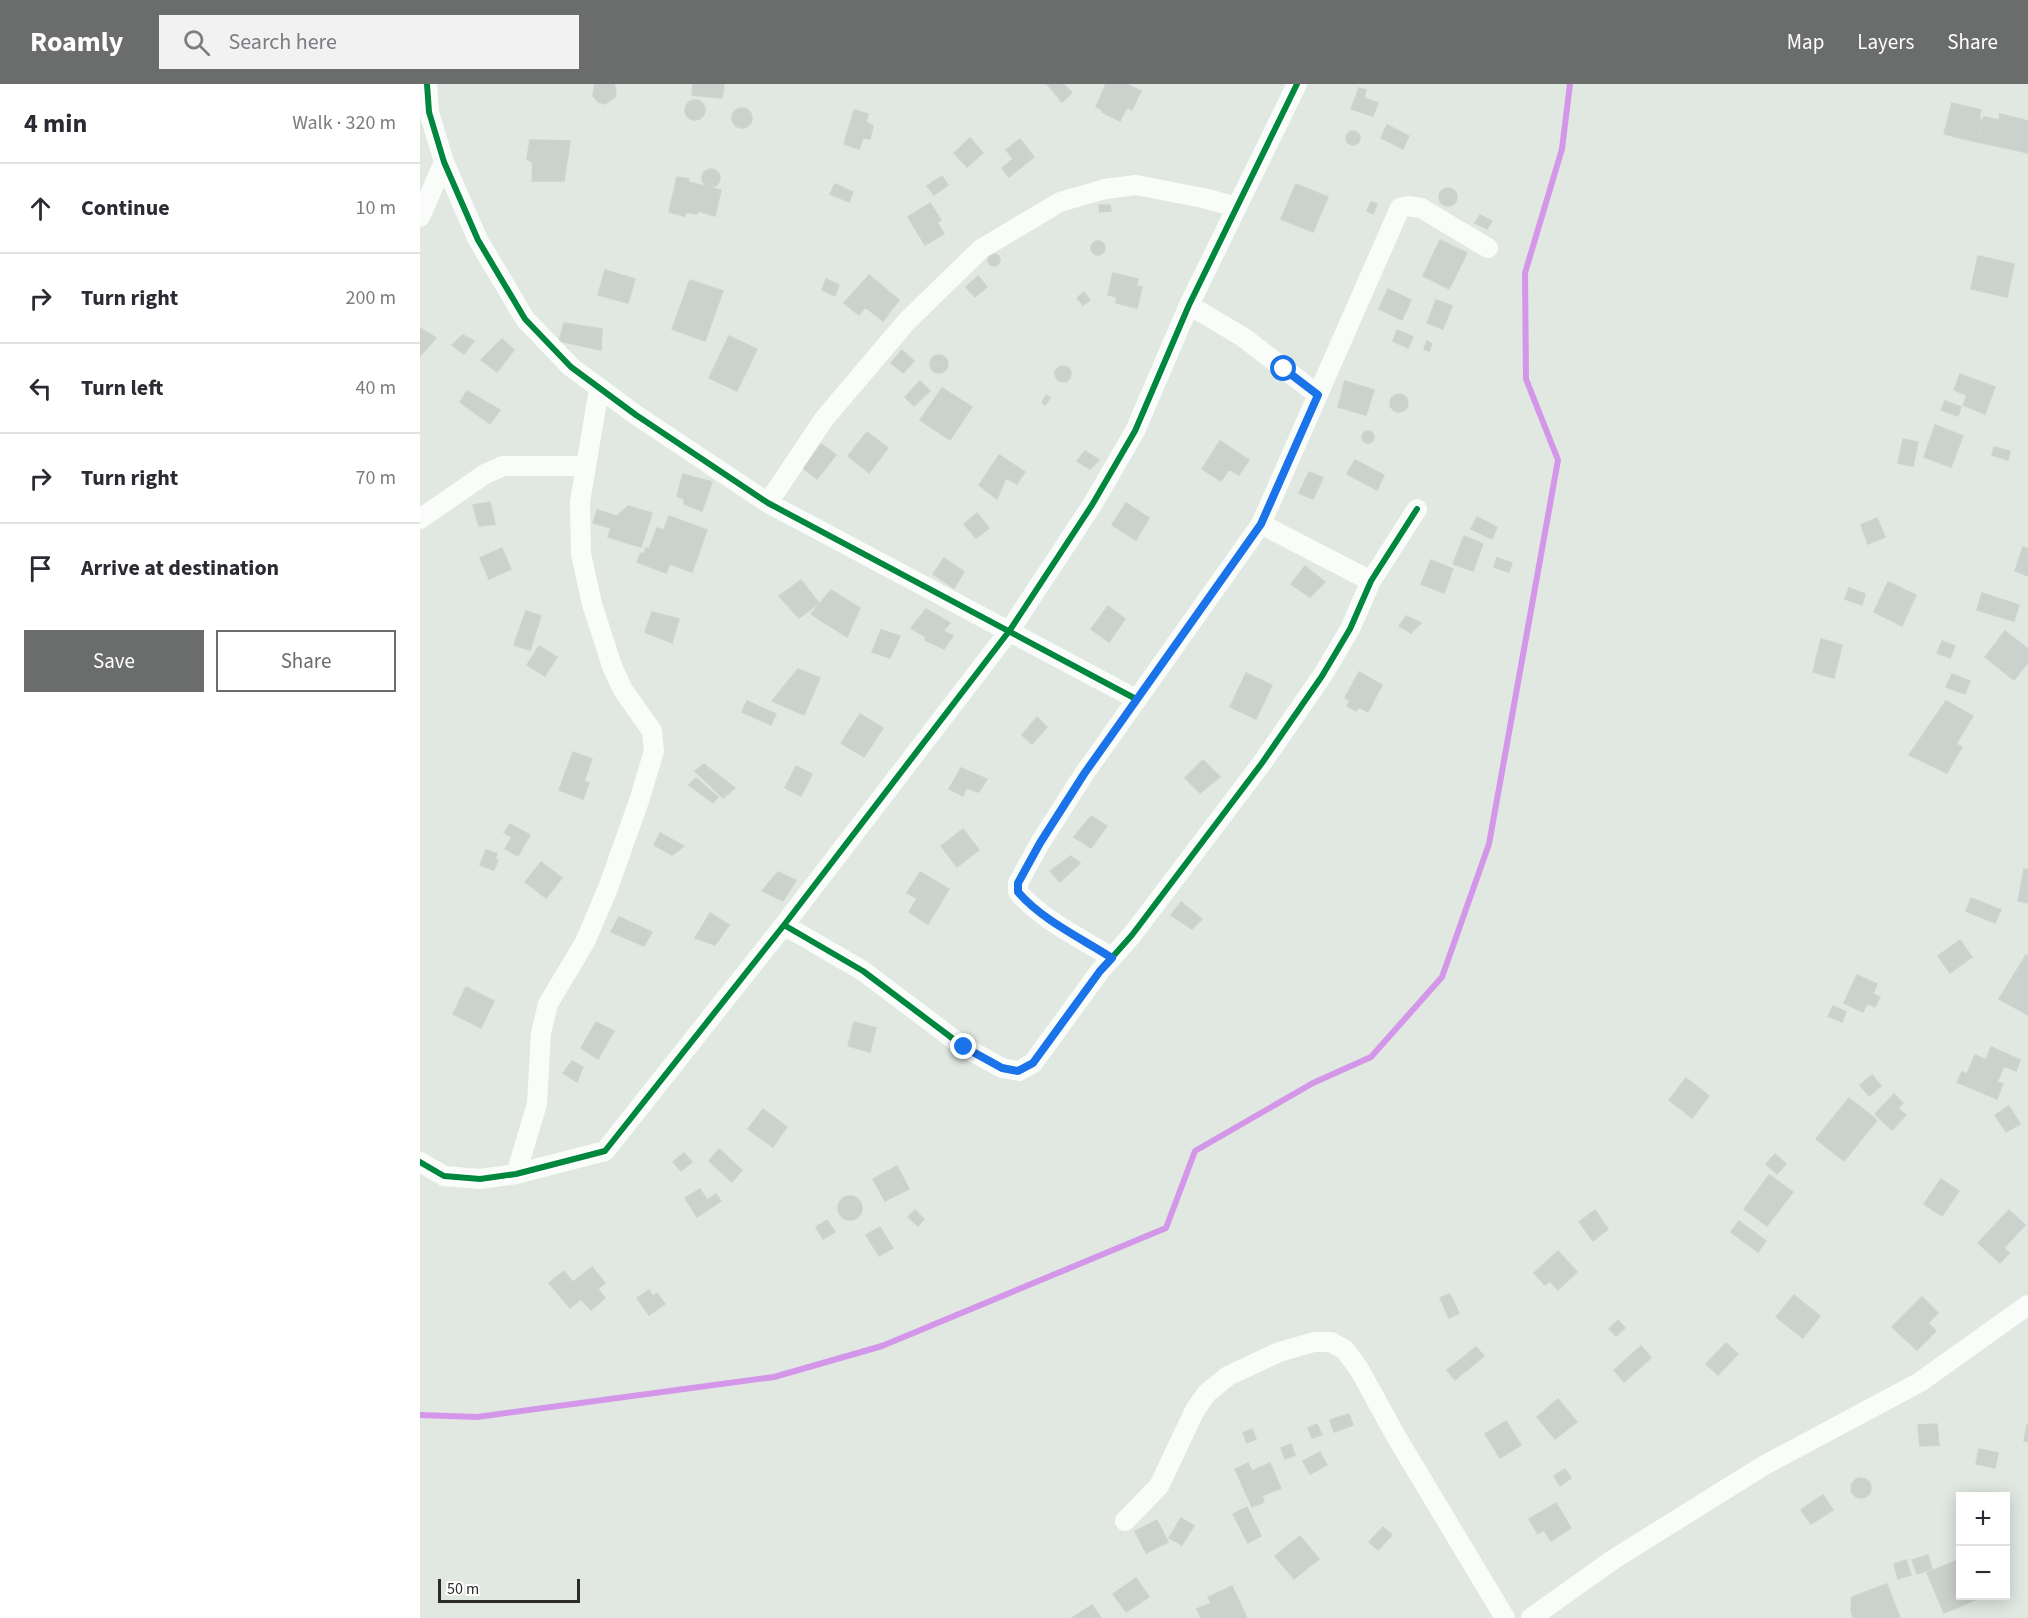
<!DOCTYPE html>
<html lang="en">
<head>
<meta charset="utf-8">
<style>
	body { margin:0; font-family:"Source Sans 3",sans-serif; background:#f2f2f3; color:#2b2b33 }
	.controls { position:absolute; right:18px; bottom:18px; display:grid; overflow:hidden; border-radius:0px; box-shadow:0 3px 15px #0003 }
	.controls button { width:54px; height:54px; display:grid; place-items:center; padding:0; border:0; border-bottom:2px solid #e1e1e2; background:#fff; color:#2b2b33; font:30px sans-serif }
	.scale { position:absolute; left:18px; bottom:15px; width:142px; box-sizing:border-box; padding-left:6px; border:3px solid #2b2b2b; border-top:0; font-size:16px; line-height:21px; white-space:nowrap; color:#2b2b2b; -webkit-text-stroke:4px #fff; paint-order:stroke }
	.stop { position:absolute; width:18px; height:18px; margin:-14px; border:4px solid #1a73e8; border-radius:50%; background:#fff }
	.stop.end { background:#1a73e8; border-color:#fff; box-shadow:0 2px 6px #0008 }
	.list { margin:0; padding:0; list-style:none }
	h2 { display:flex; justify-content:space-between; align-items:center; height:78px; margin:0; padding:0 24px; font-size:26px }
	h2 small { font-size:20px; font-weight:400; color:#7c7c81 }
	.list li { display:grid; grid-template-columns:39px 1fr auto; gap:18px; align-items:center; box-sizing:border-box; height:90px; padding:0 24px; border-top:2px solid #e1e1e2 }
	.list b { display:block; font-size:22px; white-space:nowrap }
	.list em { font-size:20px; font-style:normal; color:#7c7c81 }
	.actions { display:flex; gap:12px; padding:18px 24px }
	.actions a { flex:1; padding:14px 0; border:2px solid #6a6d6b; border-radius:0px; text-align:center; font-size:21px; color:#6a6d6b }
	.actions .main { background:#6a6d6b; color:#fff }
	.icon { flex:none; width:33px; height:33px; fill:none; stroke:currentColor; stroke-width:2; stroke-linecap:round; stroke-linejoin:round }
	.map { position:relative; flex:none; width:1608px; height:1534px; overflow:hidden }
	header { display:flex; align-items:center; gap:36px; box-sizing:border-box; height:84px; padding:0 30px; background:#6a6d6b; color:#fff }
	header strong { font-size:28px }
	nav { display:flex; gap:33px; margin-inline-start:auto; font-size:21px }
	.search { width:420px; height:54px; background:#f2f2f3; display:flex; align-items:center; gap:15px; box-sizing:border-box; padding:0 21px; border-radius:0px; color:#7c7c81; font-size:22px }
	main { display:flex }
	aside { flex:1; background:#fff }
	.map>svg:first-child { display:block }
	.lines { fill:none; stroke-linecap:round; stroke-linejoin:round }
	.stream { stroke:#d496e9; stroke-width:6 }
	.building { fill:#cbd1cc; stroke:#cdd3cd; stroke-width:1.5 }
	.minor { stroke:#fafcfa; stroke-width:20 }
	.cycleway-casing { stroke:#fff; stroke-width:10 }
	.cycleway { stroke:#00873e; stroke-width:6 }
	.route { stroke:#1a73e8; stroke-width:8 }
</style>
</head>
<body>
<header>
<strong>Roamly</strong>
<div class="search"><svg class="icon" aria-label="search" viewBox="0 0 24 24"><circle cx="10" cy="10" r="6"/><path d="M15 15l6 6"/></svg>Search here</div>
<nav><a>Map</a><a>Layers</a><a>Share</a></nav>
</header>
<main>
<aside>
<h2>4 min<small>Walk · 320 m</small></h2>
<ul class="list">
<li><svg class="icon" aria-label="ahead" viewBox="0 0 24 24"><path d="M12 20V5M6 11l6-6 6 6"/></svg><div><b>Continue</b></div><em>10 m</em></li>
<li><svg class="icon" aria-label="right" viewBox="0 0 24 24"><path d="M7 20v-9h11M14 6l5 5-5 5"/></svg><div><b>Turn right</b></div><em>200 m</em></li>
<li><svg class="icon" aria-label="left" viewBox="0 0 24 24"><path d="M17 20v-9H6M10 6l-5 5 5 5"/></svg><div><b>Turn left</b></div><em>40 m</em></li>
<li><svg class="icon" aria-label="right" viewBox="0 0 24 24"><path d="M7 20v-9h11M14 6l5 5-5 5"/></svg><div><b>Turn right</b></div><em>70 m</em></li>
<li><svg class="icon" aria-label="arrive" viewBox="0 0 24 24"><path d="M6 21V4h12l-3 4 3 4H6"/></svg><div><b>Arrive at destination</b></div></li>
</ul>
<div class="actions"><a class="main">Save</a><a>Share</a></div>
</aside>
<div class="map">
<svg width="1608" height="1534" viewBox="0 0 1608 1534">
	<rect width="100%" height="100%" fill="#e0e8e1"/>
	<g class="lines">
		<!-- stream -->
		<path class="stream" d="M0,1331L57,1333L354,1293L462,1262L746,1144L775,1067L893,999L951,973L1022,893L1069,760L1138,376L1106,295L1105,189L1142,65L1150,0"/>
	</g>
	<!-- building -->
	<path class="building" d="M175,0H194L196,6L195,13L185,20L178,18L173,12Z
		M273,0L304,1L302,14L272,11Z
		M627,0H644L652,9L642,18Z
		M686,0H706L721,7L712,26L707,23L700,37L682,28L683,26L676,23Z
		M939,4L946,6L944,14L958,19L953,32L931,25Z
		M265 26a10 10 0 1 1 20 0a10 10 0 1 1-20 0Z
		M1532,19L1561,26L1559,35L1562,36L1557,58L1524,50Z
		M312 34a10 10 0 1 1 20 0a10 10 0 1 1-20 0Z
		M434,26L448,30L446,38L453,42L450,55L443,54L439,65L424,60Z
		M1580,30L1608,37V69L1558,58L1564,33L1579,36Z
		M967,41L989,52L983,65L961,54Z
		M926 54a7 7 0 1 1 14 0a7 7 0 1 1-14 0Z
		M550,54L563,69L547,83L534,69Z
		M600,55L614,73L589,93L582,84L593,75L586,66Z
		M110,56L150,57L144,97H112L113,79L107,75Z
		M282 94a9 9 0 1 1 18 0a9 9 0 1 1-18 0Z
		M522,92L528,101L514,111L507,102Z
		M257,93L269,95L268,98L301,106L295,132L278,127L277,130L266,128L265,132L249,128Z
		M415,100L433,108L429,118L410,110Z
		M876,100L908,113L893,148L861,135Z
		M1019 113a9 9 0 1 1 18 0a9 9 0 1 1-18 0Z
		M951,118L957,120L953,130L947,127Z
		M510,119L521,136L517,138L524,150L505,161L488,133Z
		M679,121H690L691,127L680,128Z
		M1060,131L1072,137L1067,145L1055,139Z
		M1020,156L1047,169L1029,205L1003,192Z
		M671 164a7 7 0 1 1 14 0a7 7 0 1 1-14 0Z
		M568 176a6 6 0 1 1 12 0a6 6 0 1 1-12 0Z
		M1558,172L1594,180L1587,213L1551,205Z
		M185,186L215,195L208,219L178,211Z
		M693,189L718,195L716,202L722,203L717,224L696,219L697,213L688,211Z
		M449,191L479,216L463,237L445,223L439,231L424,219Z
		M558,192L567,203L555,213L546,203Z
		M406,195L419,201L415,212L402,206Z
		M270,196L303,207L285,257L252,245Z
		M968,205L991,216L982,236L959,225Z
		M664,208L670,216L663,221L657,214Z
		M1016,216L1032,222L1023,245L1007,239Z
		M144,239L182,245L181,266L139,257Z
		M0,244L16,254L0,272Z
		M977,246L993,253L988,264L973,257Z
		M43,251L54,257L44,270L32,261Z
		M309,252L337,265L317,307L289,294Z
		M82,255L94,266L77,288L61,276Z
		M1007,257L1012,260L1009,267L1004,265Z
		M482,266L494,277L483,289L471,279Z
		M510 280a9 9 0 1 1 18 0a9 9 0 1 1-18 0Z
		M635 290a8 8 0 1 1 16 0a8 8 0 1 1-16 0Z
		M1540,290L1575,303L1565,330L1543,321L1547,311L1534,306Z
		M500,297L510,307L494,322L485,313Z
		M925,297L954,306L946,331L918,323Z
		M522,304L552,323L530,356L500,336Z
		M47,307L80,326L70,340L40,318Z
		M970 319a9 9 0 1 1 18 0a9 9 0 1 1-18 0Z
		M626,311L630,314L625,321L622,318Z
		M1525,317L1541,323L1538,332L1521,326Z
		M1515,341L1543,352L1531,383L1504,373Z
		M942 353a6 6 0 1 1 12 0a6 6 0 1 1-12 0Z
		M447,348L468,364L449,389L428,372Z
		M1483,355L1498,358L1493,382L1478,379Z
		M800,357L829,376L819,391L809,385L801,397L782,385Z
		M401,360L416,371L397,395L383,384Z
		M1574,363L1590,367L1588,376L1572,371Z
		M665,367L679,376L670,385L657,377Z
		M579,371L605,388L597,400L586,394L577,415L559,401Z
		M935,376L964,391L957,406L927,390Z
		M889,388L903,394L893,415L879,409Z
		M263,390L292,398L282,427L264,420V415L257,412Z
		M70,418L75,440L59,442L53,421Z
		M706,419L729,434L716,456L692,441Z
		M208,422L232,429L221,463L188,453L191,444L173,439L177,426L197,432Z
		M557,429L569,444L556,454L544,440Z
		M249,432L287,446L272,488L250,480L246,489L217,478L221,469L224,470L226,464L229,465L237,444L244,446Z
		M1057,433L1077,443L1072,455L1051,445Z
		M1457,434L1465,453L1448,460L1441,441Z
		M1044,452L1063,460L1053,487L1033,480Z
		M1603,463L1608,465V492L1595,487Z
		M82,464L91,485L69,495L60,474Z
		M524,474L544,488L534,504L513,490Z
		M1077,474L1092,479L1089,488L1074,483Z
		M1011,476L1033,485L1024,509L1001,500Z
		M885,482L905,498L890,513L871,500Z
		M381,496L399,519L379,534L359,512Z
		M1468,498L1496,511L1482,542L1454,528Z
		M1429,504L1445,510L1442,521L1425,515Z
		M411,506L440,524L427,553L391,530Z
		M1562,509L1599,521L1594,537L1557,526Z
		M688,522L705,535L689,558L671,545Z
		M506,525L530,539L523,547L533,552L524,565L505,556L506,553L491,544Z
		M106,527L121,532L110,566L94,561Z
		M232,528L259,535L252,559L225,548Z
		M986,532L1001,539L991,549L979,542Z
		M461,546L480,552L470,574L452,568Z
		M1585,547L1608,565V578L1594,596L1565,573Z
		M1401,555L1422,561L1414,594L1393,588Z
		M1522,557L1535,562L1530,574L1517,569Z
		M119,562L137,573L125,592L107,581Z
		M378,585L400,594L384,631L352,617Z
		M939,588L962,601L948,628L939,623L936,627L927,622L930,617L925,614Z
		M826,589L852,601L836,635L810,623Z
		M1532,590L1550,597L1545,610L1526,603Z
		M327,617L356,630L351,641L322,628Z
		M1526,617L1553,632L1536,660L1542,663L1527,689L1489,671Z
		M440,630L463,644L444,673L421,659Z
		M617,633L627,643L612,660L602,651Z
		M153,668L172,675L164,697L169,699L163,715L139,706Z
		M783,676L800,693L780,709L765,694Z
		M284,680L315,704L303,714L275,687Z
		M376,682L392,690L381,712L365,704Z
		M541,684L567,695L559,708L546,704L543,712L529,705Z
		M276,694L298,713L293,719L269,701Z
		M671,732L687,742L671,764L654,753Z
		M90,740L110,751L98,772L85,765L92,753L84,749Z
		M543,745L559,766L537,783L521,762Z
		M240,749L264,762L252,771L234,761Z
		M66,766L77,770L75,775L78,776L74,786L60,781Z
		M651,772L660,779L640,798L630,787Z
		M121,778L142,794L126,814L105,798Z
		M1604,785L1608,786V819L1598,817Z
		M358,788L376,796L363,817L342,807Z
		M500,788L529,805L508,840L489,828L497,814L487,809Z
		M1551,814L1581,826L1575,839L1546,827Z
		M761,818L782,835L772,845L751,831Z
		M290,829L309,841L295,861L275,854Z
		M199,833L232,848L224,862L191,848Z
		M1540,856L1552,873L1530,889L1518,872Z
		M1606,871L1608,872V931L1579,915Z
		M1437,891L1457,900L1453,910L1460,913L1455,923L1447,919L1443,928L1424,919Z
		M46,903L74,917L61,944L33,930Z
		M1413,922L1426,928L1422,938L1408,932Z
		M176,938L194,947L178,975L161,964Z
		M434,938L456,944L450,968L428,962Z
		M1571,963L1600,976L1596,987L1584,982L1577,998L1583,1000L1577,1015L1537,998L1542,988L1547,990L1555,971L1566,976Z
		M152,977L163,983L157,998L143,989Z
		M1452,991L1461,1002L1449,1012L1440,1001Z
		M1266,994L1289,1012L1272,1034L1249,1016Z
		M1474,1010L1483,1019L1478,1024L1486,1031L1472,1046L1455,1030Z
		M1429,1014L1457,1036L1424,1077L1396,1055Z
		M1589,1022L1600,1040L1586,1048L1575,1031Z
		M343,1025L367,1043L353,1063L328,1045Z
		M299,1065L322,1086L312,1098L289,1077Z
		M264,1069L272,1078L261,1087L253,1078Z
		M1355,1070L1366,1080L1357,1090L1346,1080Z
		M477,1082L489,1105L465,1117L453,1095Z
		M1349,1091L1373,1108L1347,1142L1324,1125Z
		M1521,1095L1539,1107L1522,1132L1504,1120Z
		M280,1105L287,1116L296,1110L301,1117L277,1133L265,1114Z
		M418 1124a12 12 0 1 1 24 0a12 12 0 1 1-24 0Z
		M495,1126L504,1135L498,1142L488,1133Z
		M1175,1126L1188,1145L1173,1157L1159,1138Z
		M1589,1126L1605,1141L1584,1164L1589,1169L1580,1179L1558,1159Z
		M407,1136L415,1148L403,1155L396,1143Z
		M1319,1137L1346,1157L1338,1168L1311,1148Z
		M460,1143L473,1164L459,1172L446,1151Z
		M1138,1167L1157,1188L1138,1206L1130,1197L1125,1201L1114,1189Z
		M172,1183L185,1199L178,1205L185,1214L171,1226L161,1215L150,1224L129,1199L144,1187L153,1198Z
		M229,1206L233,1212L237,1209L245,1220L229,1231L217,1214Z
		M1030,1210L1039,1229L1029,1234L1020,1214Z
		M1374,1211L1400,1232L1383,1254L1356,1233Z
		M1502,1213L1518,1229L1508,1239L1516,1247L1497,1266L1472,1243Z
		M1198,1236L1205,1244L1196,1252L1189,1245Z
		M1306,1259L1318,1270L1298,1291L1286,1280Z
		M1221,1262L1231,1274L1204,1298L1194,1286Z
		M1056,1263L1064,1272L1035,1296L1027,1286Z
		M1138,1315L1157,1338L1135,1355L1117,1333Z
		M929,1330L933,1341L914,1348L910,1336Z
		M1086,1337L1101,1361L1080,1374L1065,1350Z
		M897,1340L902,1351L892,1354L888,1344Z
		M1517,1340L1519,1361L1500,1362L1498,1341Z
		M1607,1341H1608V1358L1604,1357Z
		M832,1345L836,1355L827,1359L823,1349Z
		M871,1360L875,1371L865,1375L861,1364Z
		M1559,1365L1578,1369L1575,1384L1556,1380Z
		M900,1368L907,1381L890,1390L883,1377Z
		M828,1379L832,1387L850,1379L861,1404L842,1412L844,1418L832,1423L815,1385Z
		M1145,1385L1151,1394L1140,1402L1134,1392Z
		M1431 1404a10 10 0 1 1 20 0a10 10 0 1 1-20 0Z
		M1403,1411L1413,1426L1391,1440L1381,1426Z
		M1136,1419L1151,1444L1131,1457L1124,1446L1118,1450L1109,1435Z
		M827,1423L841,1452L828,1459L813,1430Z
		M761,1434L774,1442L762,1461L749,1454Z
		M737,1436L748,1458L726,1469L715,1447Z
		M963,1443L972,1451L958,1466L949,1458Z
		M880,1452L899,1475L874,1495L855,1472Z
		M1508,1471L1512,1485L1497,1490L1492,1476Z
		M1540,1475V1512H1564L1524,1529L1507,1489Z
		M1486,1476L1491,1491L1478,1495L1474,1480Z
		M716,1494L729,1513L706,1528L693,1510Z
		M1467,1500L1480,1534H1433L1431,1527L1432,1513Z
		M812,1502L827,1534H781L777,1525L791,1519L788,1513Z
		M672,1521L681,1534H652Z"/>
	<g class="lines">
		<!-- minor -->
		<path class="minor" d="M7,0L9,28L24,78L58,156L105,235L151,283L216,331L348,419L716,615
			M0,133L24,78
			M769,221L823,253L898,311
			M348,419L404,335L487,237L561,165L640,118L685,105L716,101L783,114L817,123
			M0,435L65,390L83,382H165
			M841,440L951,497
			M364,841L443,887L544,963L582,984L599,987L613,979L680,887L712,851L842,679L902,592L930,545L951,497L997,425
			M692,874C661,854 622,836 598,808V799L620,759L664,690L841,440L980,124L988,122L1001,124L1068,164
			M0,1078L24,1092L60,1095L96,1090L185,1067L364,841L590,546L672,421L715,347L769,221L877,0
			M96,1090L117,1020L121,949L128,920L165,858L188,804L219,717L234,667L232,647L203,606L192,582L172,520L161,470L160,418L179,305
			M705,1437L739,1402L775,1326L787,1309L808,1292L859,1268L894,1258H911L925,1266L939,1285L977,1354L1085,1534
			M1111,1534L1194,1475L1343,1382L1500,1298L1608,1221"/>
		<!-- cycleway casing -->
		<g class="cycleway-casing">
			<path id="cycleway" d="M7,0L9,28L24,78L58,156L105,235L151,283L216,331L348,419L716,615
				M364,841L443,887L544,963L582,984L599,987L613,979L680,887L712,851L842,679L902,592L930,545L951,497L997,425
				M0,1078L24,1092L60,1095L96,1090L185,1067L364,841L590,546L672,421L715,347L769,221L877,0"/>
		</g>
		<!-- cycleway -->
		<use href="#cycleway" class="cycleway"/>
	</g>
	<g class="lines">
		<!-- route -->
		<path class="route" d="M544,963L582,984L598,987L613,979L680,887L692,874C661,854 622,836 598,808V799L620,759L664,690L841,440L898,311L864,285"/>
	</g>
</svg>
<div class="controls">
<button>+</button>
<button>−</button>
</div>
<div class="scale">50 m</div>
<div class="stop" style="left:864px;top:285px"></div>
<div class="stop end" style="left:544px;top:963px"></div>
</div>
</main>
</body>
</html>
